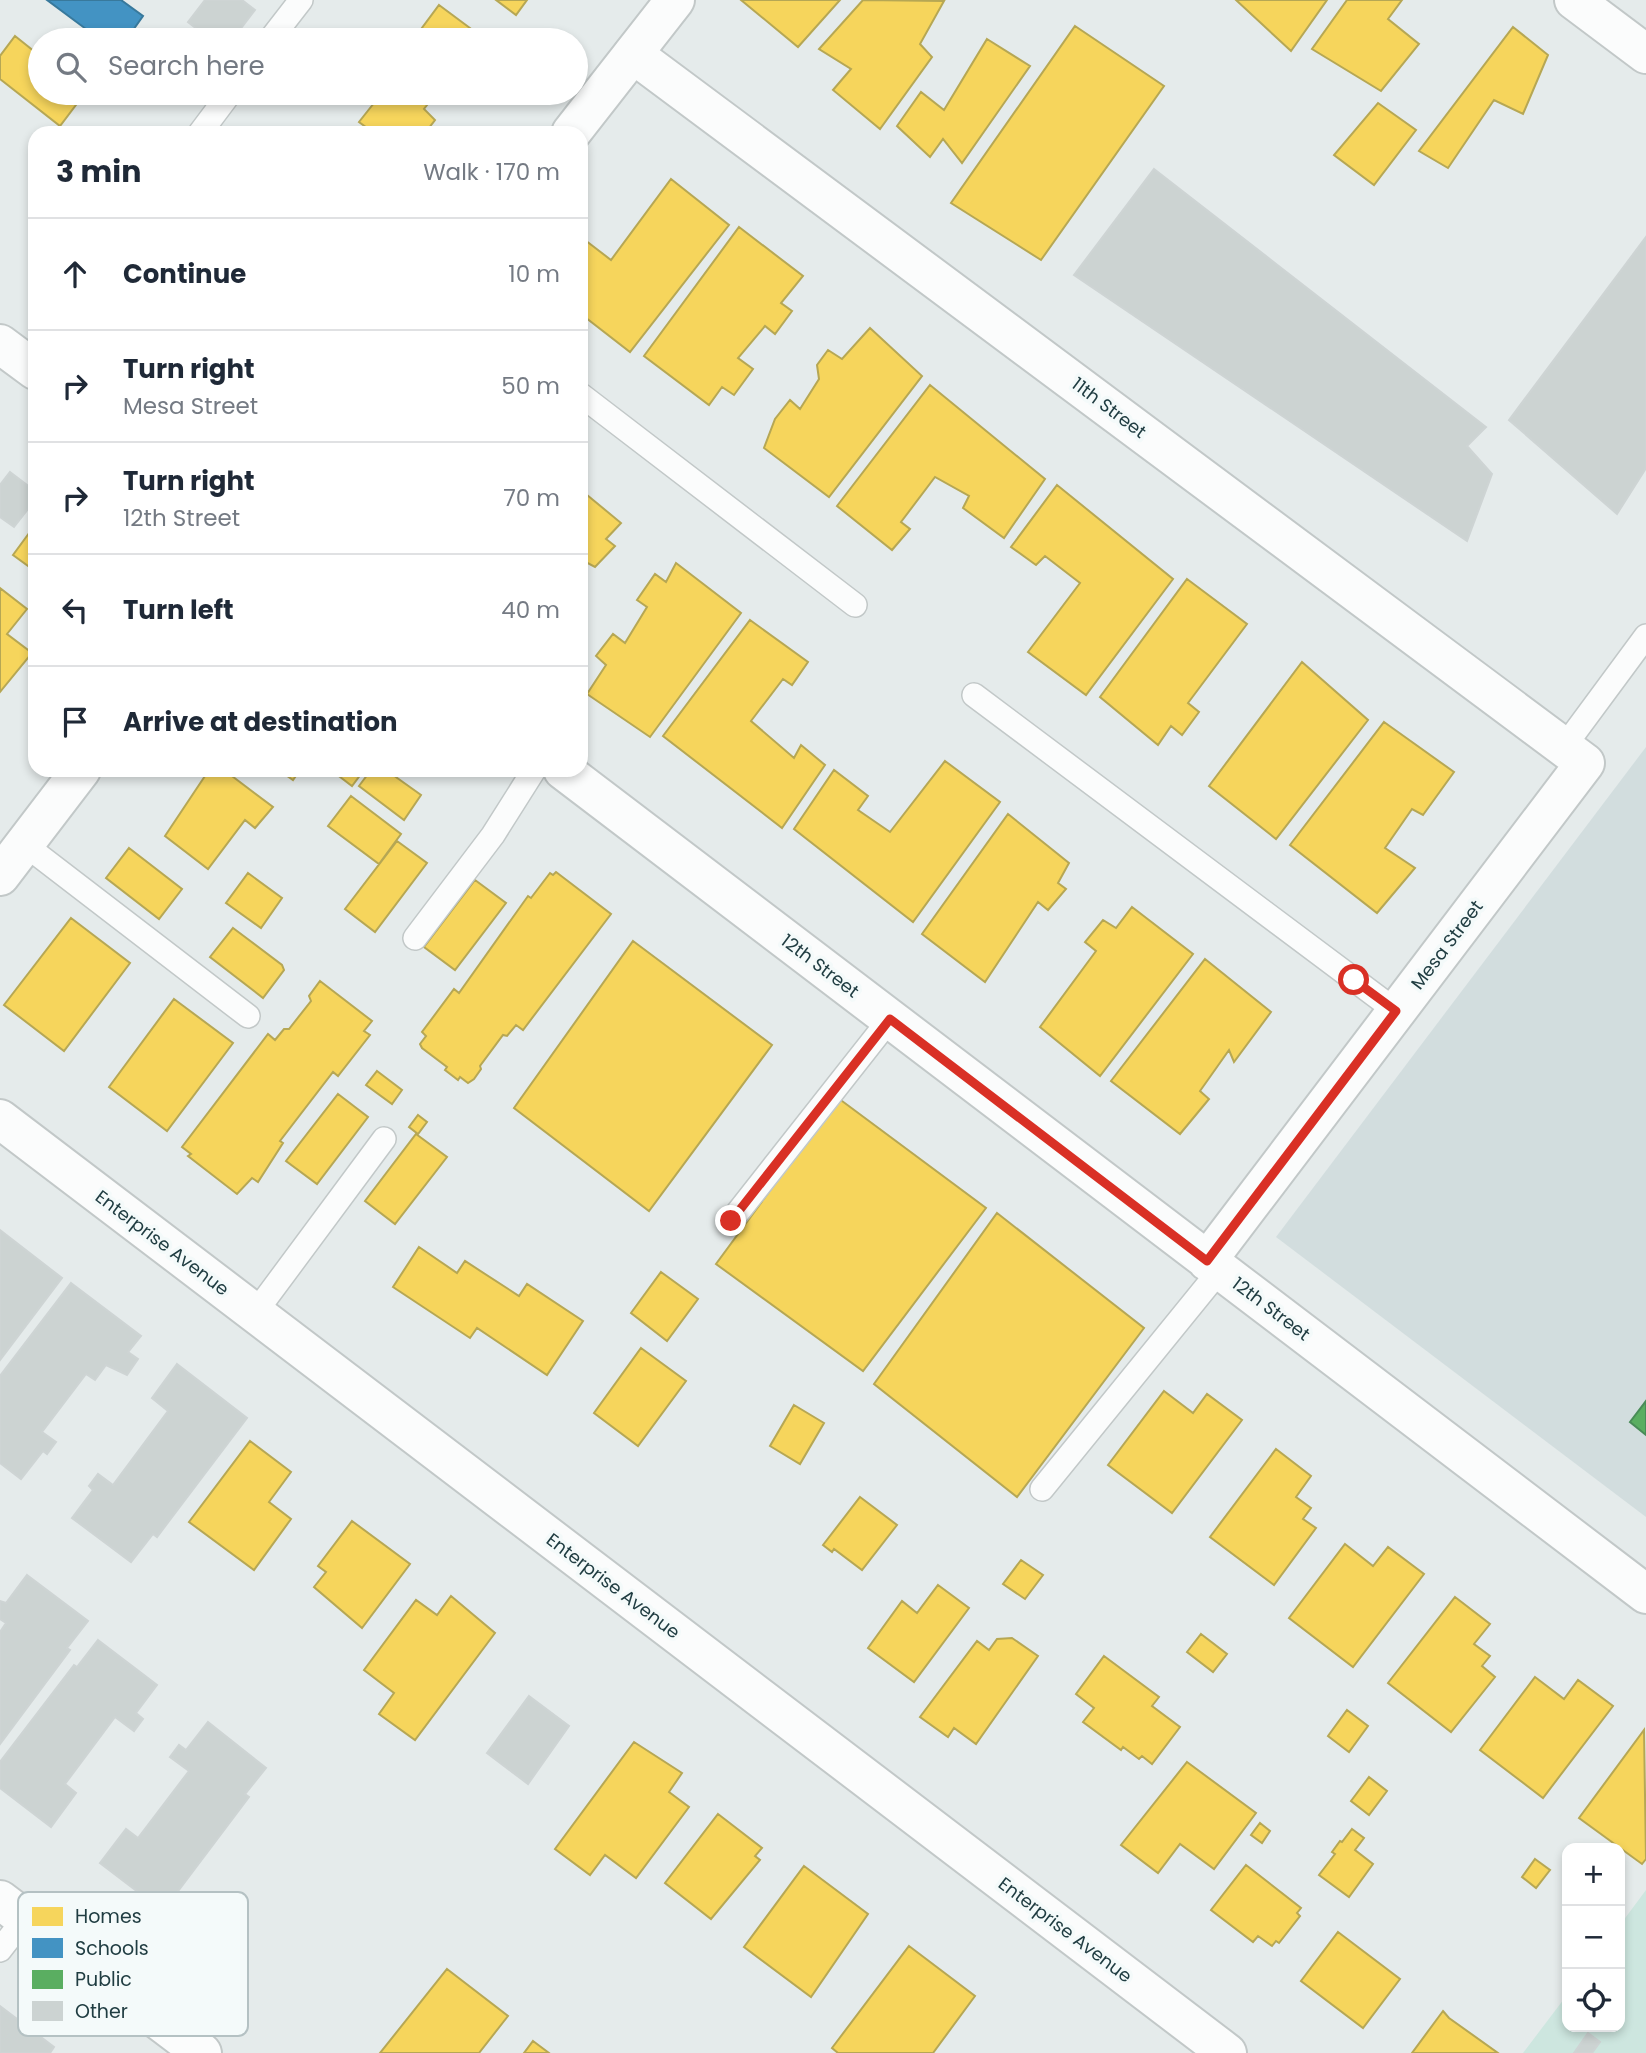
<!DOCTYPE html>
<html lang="en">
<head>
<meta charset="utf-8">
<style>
	body { margin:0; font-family:Poppins,sans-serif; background:#f2f2f3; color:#1f2937 }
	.controls { position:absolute; right:21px; bottom:21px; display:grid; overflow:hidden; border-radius:14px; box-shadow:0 4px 10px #0003 }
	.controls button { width:63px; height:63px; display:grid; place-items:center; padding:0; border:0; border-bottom:2px solid #e0e1e3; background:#fff; color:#1f2937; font:35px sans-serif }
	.stop { position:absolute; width:21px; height:21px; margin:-16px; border:5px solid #d93025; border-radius:50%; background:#fff }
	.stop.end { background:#d93025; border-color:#fff; box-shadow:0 2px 7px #0008 }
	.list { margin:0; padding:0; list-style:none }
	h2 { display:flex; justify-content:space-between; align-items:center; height:91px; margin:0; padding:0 28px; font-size:30px }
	h2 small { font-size:23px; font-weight:400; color:#747a83 }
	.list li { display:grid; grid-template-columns:46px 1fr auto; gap:21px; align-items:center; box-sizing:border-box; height:112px; padding:0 28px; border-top:2px solid #e0e1e3 }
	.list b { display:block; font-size:26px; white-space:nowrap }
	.list p { margin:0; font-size:23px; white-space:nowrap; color:#747a83 }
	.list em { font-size:23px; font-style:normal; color:#747a83 }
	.icon { flex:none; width:38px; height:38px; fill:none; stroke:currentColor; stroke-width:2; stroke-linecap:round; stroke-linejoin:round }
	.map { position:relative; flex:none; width:1646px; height:2053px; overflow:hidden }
	.search { position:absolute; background:#fff; box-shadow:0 4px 10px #0003; left:28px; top:28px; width:560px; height:77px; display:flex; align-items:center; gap:18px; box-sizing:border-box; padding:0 24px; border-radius:38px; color:#747a83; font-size:26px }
	.panel { position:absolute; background:#fff; box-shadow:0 4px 10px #0003; left:28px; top:126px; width:560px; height:651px; border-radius:21px }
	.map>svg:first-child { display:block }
	.built { fill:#d2ddde }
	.green { fill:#cde6df }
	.homes { fill:#f6d55c; stroke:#b6a754; stroke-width:2 }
	.schools { fill:#4393c3; stroke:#38799c; stroke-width:2 }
	.public { fill:#5aae61; stroke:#498c58; stroke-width:2 }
	.building { fill:#ccd3d2; stroke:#ced4d4; stroke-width:2 }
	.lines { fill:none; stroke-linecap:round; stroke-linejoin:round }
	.service-casing { stroke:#c2c8c8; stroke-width:26 }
	.minor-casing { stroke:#c2c8c8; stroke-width:42 }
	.tertiary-casing { stroke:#c2c8c8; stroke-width:42 }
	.service { stroke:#fbfcfc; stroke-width:23 }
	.minor { stroke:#fbfcfc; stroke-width:38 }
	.tertiary { stroke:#fbfcfc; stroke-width:38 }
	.route { stroke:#d93025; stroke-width:9 }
	.labels { text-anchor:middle; stroke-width:7; stroke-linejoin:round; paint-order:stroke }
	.street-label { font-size:18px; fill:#203d42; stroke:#f4fafa }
	.key { fill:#f4fafa; stroke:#b4c1c3; stroke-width:2 }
	.key-label { font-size:19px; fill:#203d42 }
</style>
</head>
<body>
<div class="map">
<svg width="1646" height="2053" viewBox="0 0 1646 2053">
	<rect width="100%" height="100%" fill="#e5ebeb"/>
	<!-- built -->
	<path class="built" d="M1646,747V1517L1276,1237Z"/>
	<!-- green -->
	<path class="green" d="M1646,1890V2053H1523L1567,1995V2027H1620V1925Z"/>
	<!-- homes -->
	<path class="homes" d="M496,0H527L516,15Z
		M741,0H840L798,47Z
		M863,0L944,1L920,44L932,57L880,129L833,90L851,69L819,49Z
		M1236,0H1327L1291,51Z
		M1347,0H1402L1388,19L1419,44L1381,91L1312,49Z
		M439,5L486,40H413Z
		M1075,26L1164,86L1041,260L951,203Z
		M1513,27L1548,55L1523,114L1494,100L1448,168L1419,151Z
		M15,36L40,56V93H85L60,126L0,79V56Z
		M987,39L1030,66L962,163L943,139L930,157L897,126L921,92L944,110Z
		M382,93H401L406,97L409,93H421L431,100L424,109L435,120L425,133H374L359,122Z
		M1378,103L1416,130L1374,185L1334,155Z
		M671,179L729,225L630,352L581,314V237L611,260Z
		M739,227L803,276L781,303L792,311L775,334L765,326L738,358L753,369L734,395L722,387L709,405L644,356Z
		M870,328L922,376L829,497L764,448L775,419L790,400L800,409L819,379L817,365L828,350L842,359Z
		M930,385L1045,479L1004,538L963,508L969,496L935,477L901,522L910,529L892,550L837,506Z
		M1057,485L1173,579L1086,695L1028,652L1080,583L1045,556L1036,565L1011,547Z
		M581,490L621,523L606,539L615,546L595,567L584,561L581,565Z
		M35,525V571L13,555Z
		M676,563L741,613L650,737L587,694L606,665L596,656L613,634L625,643L647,607L637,600L655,574L666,582Z
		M1187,579L1247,624L1188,703L1199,712L1182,735L1171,726L1158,745L1100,697Z
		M0,588L27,609L7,634L32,653L0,692Z
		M750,620L808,662L792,685L783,679L751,721L794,758L801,745L825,765L782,828L663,736Z
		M1302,662L1368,720L1276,839L1209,786Z
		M1384,722L1454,772L1423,815L1412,809L1385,848L1415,868L1377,913L1290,845Z
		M945,761L1000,802L913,922L794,829L834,770L868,796L858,810L890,832Z
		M209,770H224L273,807L255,828L245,820L208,869L165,836Z
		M279,770H300L293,780Z
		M331,770H364L352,786Z
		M371,770H386L421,795L404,820L359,786Z
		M351,796L401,834L379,864L328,826Z
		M1008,814L1069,863L1058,883L1066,889L1048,910L1038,902L985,982L922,934Z
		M397,841L427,863L375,932L345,909Z
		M129,848L182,889L159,919L106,878Z
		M556,872L611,914L523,1030L516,1025L507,1036L503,1035L480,1066L481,1069L474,1079L468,1083L460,1077L458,1080L445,1070L447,1067L422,1048L420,1044L426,1036L422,1032L454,989L459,993L528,896L531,898L550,873L553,875Z
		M248,873L282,898L261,928L226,903Z
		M475,880L506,903L455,970L424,947Z
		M1132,907L1193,954L1100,1076L1040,1027L1096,951L1085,942L1103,920L1116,928Z
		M71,918L130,963L64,1051L4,1005Z
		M233,928L282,965L284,970L263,998L210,957Z
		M633,941L772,1045L649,1211L514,1108Z
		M1205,959L1271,1012L1234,1062L1229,1050L1200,1091L1209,1099L1180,1134L1111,1081Z
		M320,981L372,1021L364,1031L370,1035L338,1076L333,1072L280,1141L283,1143L258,1182L252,1178L237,1194L188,1156L191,1154L182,1147L268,1034L275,1040L284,1029H289L311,1001L309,996Z
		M174,999L233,1043L167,1131L109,1087Z
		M377,1071L402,1090L392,1104L366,1085Z
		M338,1094L368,1117L317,1184L286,1161Z
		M838,1098L986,1208L863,1371L716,1264Z
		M418,1115L427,1122L418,1134L409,1127Z
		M416,1134L447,1157L395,1224L365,1201Z
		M997,1213L1144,1328L1017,1497L874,1384Z
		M419,1247L457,1273L465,1261L519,1296L527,1284L583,1321L547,1375L477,1328L470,1338L393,1287Z
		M661,1272L698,1299L667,1341L631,1313Z
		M641,1348L686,1381L638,1446L594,1413Z
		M1164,1391L1193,1413L1207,1394L1242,1420L1172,1513L1108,1465Z
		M794,1405L824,1423L800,1464L770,1446Z
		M250,1441L291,1472L269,1502L291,1519L254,1570L189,1522Z
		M1276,1449L1311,1476L1296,1497L1311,1508L1303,1519L1316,1528L1274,1585L1210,1537Z
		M860,1497L897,1525L862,1570L834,1549L832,1552L823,1545Z
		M352,1521L410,1564L362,1628L314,1587L326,1572L318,1566Z
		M1345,1544L1373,1566L1388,1547L1424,1574L1353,1667L1289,1618Z
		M1021,1560L1043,1575L1025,1599L1003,1584Z
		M938,1585L969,1608L914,1682L868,1648L902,1601L917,1613Z
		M451,1596L495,1633L415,1740L379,1714L394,1693L364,1670L416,1600L437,1615Z
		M1455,1597L1490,1624L1474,1644L1490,1656L1482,1666L1495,1677L1451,1732L1388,1683Z
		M1201,1634L1227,1654L1213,1672L1187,1652Z
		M1012,1638L1038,1656L976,1744L954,1728L948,1737L920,1717L977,1641L989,1650L997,1639Z
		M1104,1656L1159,1697L1152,1706L1180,1727L1152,1764L1142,1756L1139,1759L1123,1747L1121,1750L1083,1722L1094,1708L1076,1694Z
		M1535,1677L1564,1699L1578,1680L1613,1706L1543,1798L1480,1750Z
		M1347,1710L1368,1726L1349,1752L1328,1736Z
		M1644,1730L1646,1859L1642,1864L1579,1818Z
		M634,1742L682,1773L669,1792L689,1807L636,1878L605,1855L590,1875L555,1849Z
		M1187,1762L1256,1813L1214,1869L1180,1844L1158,1873L1121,1845Z
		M1369,1777L1387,1791L1369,1815L1351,1801Z
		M718,1814L762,1848L755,1856L760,1860L711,1919L665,1883Z
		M1260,1823L1270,1831L1262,1843L1251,1835Z
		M1352,1829L1364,1838L1355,1850L1373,1864L1349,1897L1319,1875L1335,1854L1332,1852L1340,1841L1342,1842Z
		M1535,1859L1550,1870L1536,1888L1522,1877Z
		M1246,1865L1301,1908L1297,1913L1300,1916L1279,1943L1276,1941L1272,1946L1258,1936L1253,1942L1211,1910Z
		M804,1866L868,1914L811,1997L744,1947Z
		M1338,1932L1400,1979L1363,2028L1301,1981Z
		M909,1946L975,1996L933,2053H838L832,2048Z
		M447,1969L508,2016L479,2053H380Z
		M1443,2011L1449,2018L1498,2053H1412Z
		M533,2041L549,2053H524Z"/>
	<!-- schools -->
	<path class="schools" d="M47,0H121L143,16L126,40H87L90,32Z"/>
	<!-- public -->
	<path class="public" d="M1646,1401V1435L1630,1422Z"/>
	<!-- building -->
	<path class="building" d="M205,0H242L255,10L232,40H211L188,22Z
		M1154,169L1486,427L1467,446L1492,474L1467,541L1074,275Z
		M1646,237V468L1617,514L1509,420Z
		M10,472L35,491V500L14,527L0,517V485Z
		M0,1230L62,1278L0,1360Z
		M71,1283L141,1336L128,1352L138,1359L127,1375L106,1365L95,1380L86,1374L42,1432L56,1442L47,1454L43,1451L21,1479L0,1463V1376Z
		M177,1364L247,1418L157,1537L153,1534L131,1562L72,1518L93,1490L89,1486L98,1474L113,1485L168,1411L152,1398Z
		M27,1575L88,1621L67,1648L70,1650L0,1744V1632L6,1623L0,1619V1601L6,1603Z
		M98,1640L157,1685L136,1713L143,1719L134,1731L115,1717L65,1784L76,1793L51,1827L0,1788V1762L74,1665L77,1667Z
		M529,1696L569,1726L528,1784L487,1753Z
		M208,1722L266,1768L245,1794L249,1797L163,1911L100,1863L126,1829L138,1838L189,1771L170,1757L179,1745L186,1750Z
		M0,2006L54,2047L50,2053H0Z
		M1588,2033L1600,2042L1592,2053H1574Z"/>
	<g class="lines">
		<!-- service casing -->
		<g class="service-casing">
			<path id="service" d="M270,40L301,0
				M200,133L230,93
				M581,395L855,605
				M974,695L1396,1011
				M1564,747L1646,636
				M24,844L248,1016
				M415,938L493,835L534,770
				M731,1221L890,1019
				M255,1313L384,1139
				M1042,1489L1220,1270
				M0,1950L25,1918"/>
		</g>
		<!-- minor casing -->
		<g class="minor-casing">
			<path id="minor" d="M1574,0L1646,54
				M633,54L1585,763L1207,1261
				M0,344L35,370
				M563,770L1646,1594
				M0,1119L1227,2053
				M0,1900L202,2053"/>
		</g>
		<!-- tertiary casing -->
		<g class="tertiary-casing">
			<path id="tertiary" d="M571,133L675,0
				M0,876L81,770"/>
		</g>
		<!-- service -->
		<use href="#service" class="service"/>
		<!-- minor -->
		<use href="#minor" class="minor"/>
		<!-- tertiary -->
		<use href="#tertiary" class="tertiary"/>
	</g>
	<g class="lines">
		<!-- route -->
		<path class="route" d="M731,1221L890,1019L1207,1261L1396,1011L1354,980"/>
	</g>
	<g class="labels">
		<!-- street labels -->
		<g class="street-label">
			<text transform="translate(1109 408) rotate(37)" y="6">11th Street</text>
			<text transform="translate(1447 945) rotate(-53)" y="6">Mesa Street</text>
			<text transform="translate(820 966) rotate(37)" y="6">12th Street</text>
			<text transform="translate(162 1243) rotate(37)" y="6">Enterprise Avenue</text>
			<text transform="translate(1271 1309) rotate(37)" y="6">12th Street</text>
			<text transform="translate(613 1586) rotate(37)" y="6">Enterprise Avenue</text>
			<text transform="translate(1065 1930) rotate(37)" y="6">Enterprise Avenue</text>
		</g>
	</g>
	<!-- legend -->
	<rect x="18" y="1892" width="230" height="144" rx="10" class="key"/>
	<rect x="32" y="1907" width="31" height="19" fill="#f6d55c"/>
	<rect x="32" y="1938" width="31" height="20" fill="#4393c3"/>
	<rect x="32" y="1970" width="31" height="19" fill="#5aae61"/>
	<rect x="32" y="2001" width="31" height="20" fill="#ccd3d2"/>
	<g class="key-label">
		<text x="75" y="1923">Homes</text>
		<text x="75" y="1955">Schools</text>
		<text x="75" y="1986">Public</text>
		<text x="75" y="2018">Other</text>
	</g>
</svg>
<div class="controls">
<button>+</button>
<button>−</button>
<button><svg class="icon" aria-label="locate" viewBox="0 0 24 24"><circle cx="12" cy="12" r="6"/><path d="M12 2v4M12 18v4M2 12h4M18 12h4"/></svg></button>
</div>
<div class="stop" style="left:1354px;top:980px"></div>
<div class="stop end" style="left:731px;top:1221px"></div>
<div class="search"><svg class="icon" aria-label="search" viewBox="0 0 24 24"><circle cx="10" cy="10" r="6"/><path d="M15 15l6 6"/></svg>Search here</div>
<section class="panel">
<h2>3 min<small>Walk · 170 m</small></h2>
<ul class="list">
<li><svg class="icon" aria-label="ahead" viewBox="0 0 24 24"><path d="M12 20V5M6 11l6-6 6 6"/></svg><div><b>Continue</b></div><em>10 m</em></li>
<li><svg class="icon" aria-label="right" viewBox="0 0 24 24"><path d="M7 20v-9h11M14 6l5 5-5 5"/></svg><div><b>Turn right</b><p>Mesa Street</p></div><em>50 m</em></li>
<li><svg class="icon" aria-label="right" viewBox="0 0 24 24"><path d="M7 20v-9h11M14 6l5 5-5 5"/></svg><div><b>Turn right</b><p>12th Street</p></div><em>70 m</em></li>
<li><svg class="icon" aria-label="left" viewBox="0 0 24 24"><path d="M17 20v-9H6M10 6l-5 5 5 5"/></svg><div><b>Turn left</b></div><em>40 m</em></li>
<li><svg class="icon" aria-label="arrive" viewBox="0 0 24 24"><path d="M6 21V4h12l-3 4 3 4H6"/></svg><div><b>Arrive at destination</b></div></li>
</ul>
</section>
</div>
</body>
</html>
